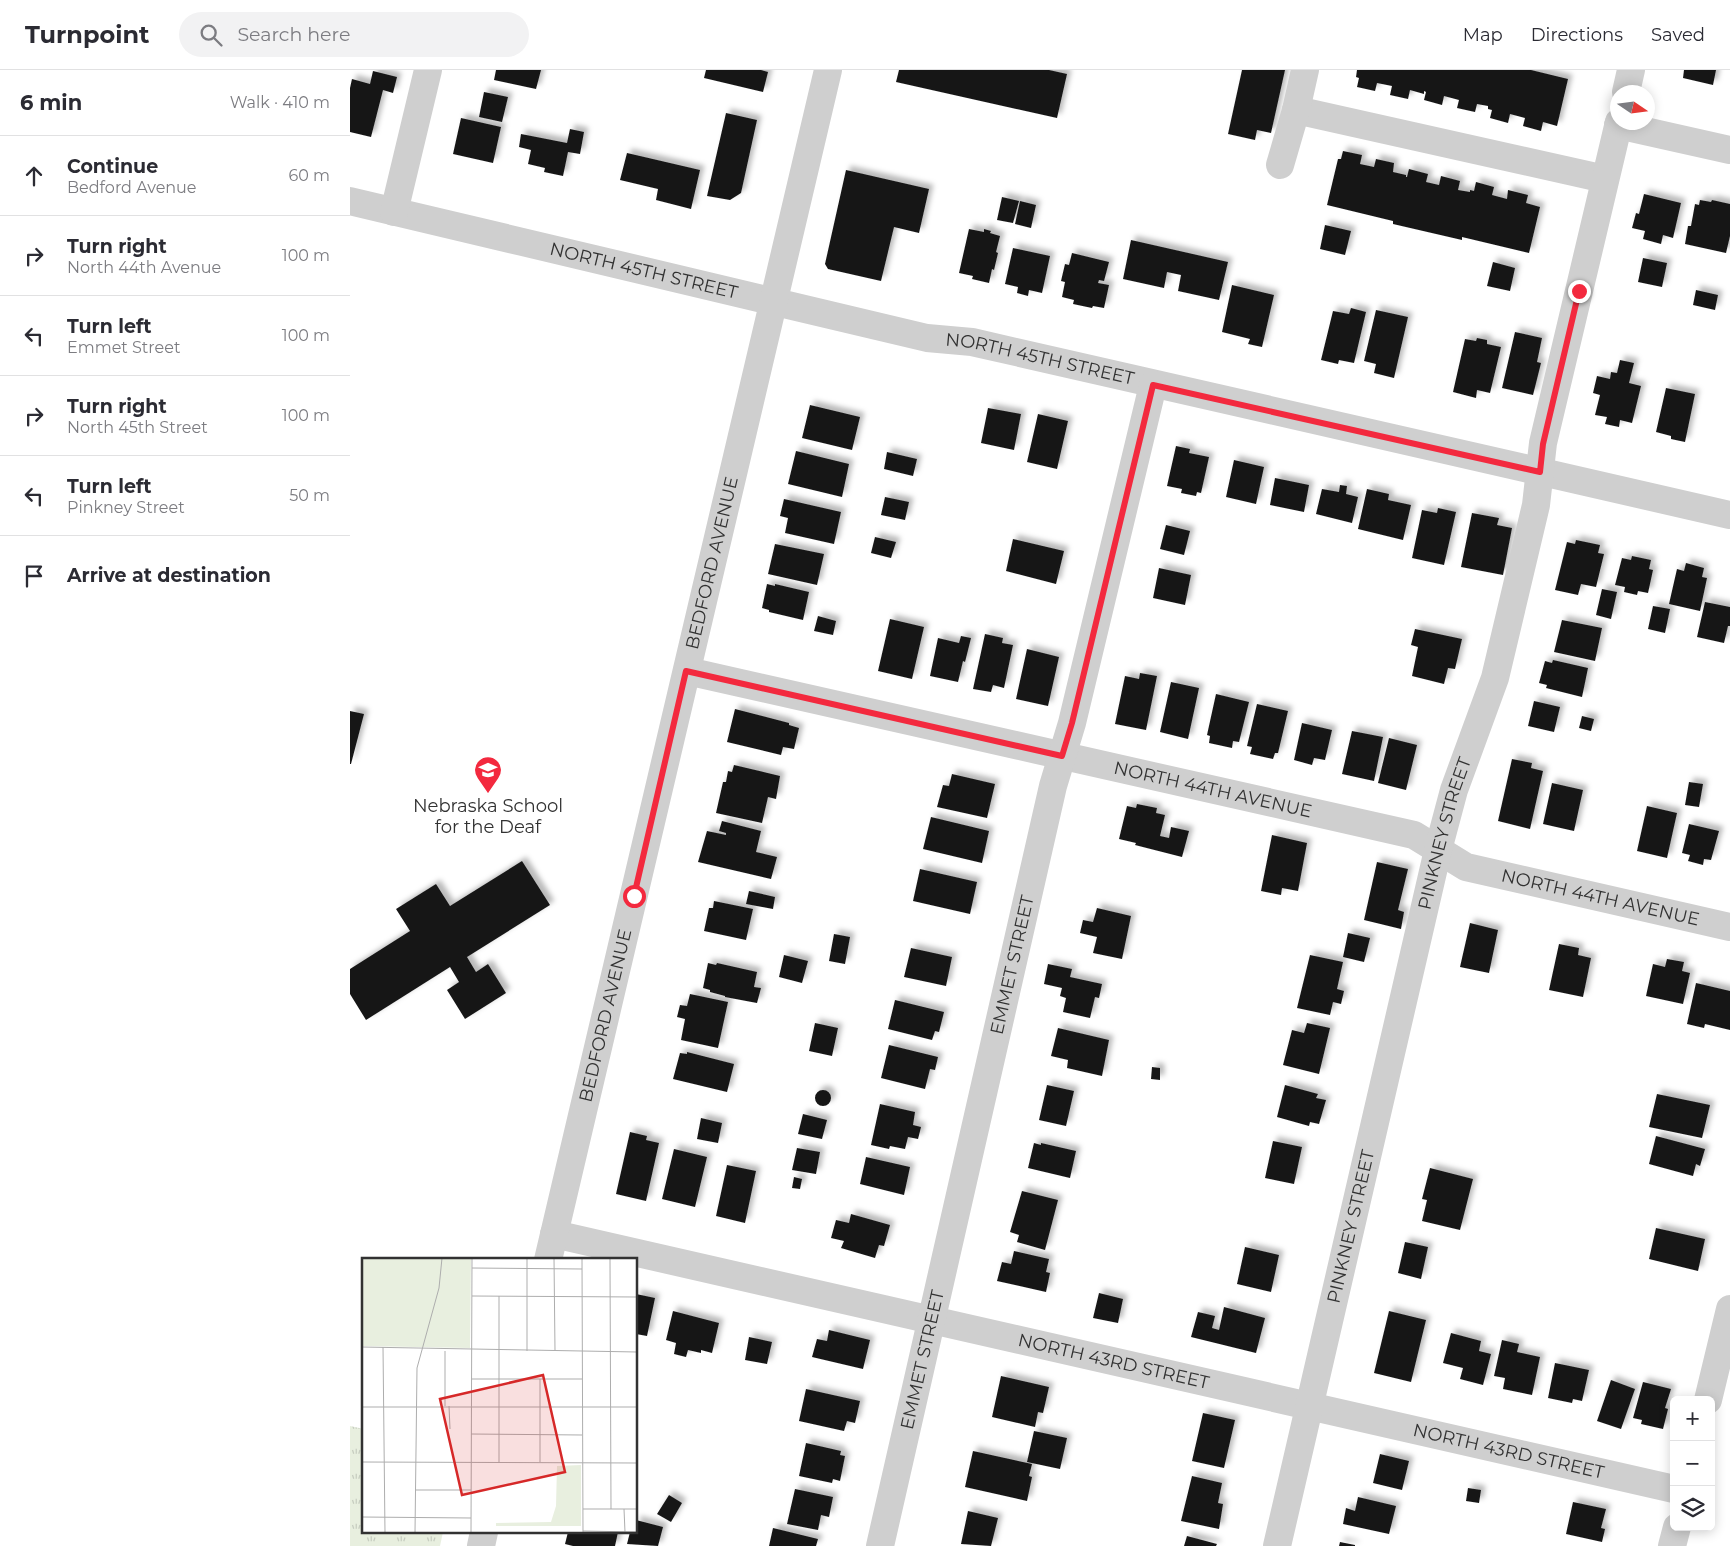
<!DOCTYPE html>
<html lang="en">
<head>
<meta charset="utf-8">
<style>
	body { margin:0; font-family:Montserrat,sans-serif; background:#f2f2f3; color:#2b2b33 }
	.controls { position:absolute; right:15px; bottom:15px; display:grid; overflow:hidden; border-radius:8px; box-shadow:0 2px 12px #0003 }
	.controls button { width:45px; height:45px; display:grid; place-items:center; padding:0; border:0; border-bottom:1px solid #e1e1e2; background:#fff; color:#2b2b33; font:25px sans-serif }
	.compass { position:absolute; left:1260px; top:15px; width:45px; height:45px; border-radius:50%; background:#fff; box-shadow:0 2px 12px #0003; rotate:103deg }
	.stop { position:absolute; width:15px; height:15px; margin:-11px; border:4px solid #f3293e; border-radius:50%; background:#fff }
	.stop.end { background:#f3293e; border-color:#fff; box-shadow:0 1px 5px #0008 }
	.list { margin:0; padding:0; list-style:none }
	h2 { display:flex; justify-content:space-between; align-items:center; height:65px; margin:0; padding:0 20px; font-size:21px }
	h2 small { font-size:16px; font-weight:400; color:#7c7c81 }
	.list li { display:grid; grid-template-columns:32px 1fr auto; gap:15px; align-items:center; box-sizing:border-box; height:80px; padding:0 20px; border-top:1px solid #e1e1e2 }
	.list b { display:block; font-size:19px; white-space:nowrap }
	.list p { margin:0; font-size:16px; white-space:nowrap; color:#7c7c81 }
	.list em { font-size:16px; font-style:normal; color:#7c7c81 }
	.icon { flex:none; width:28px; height:28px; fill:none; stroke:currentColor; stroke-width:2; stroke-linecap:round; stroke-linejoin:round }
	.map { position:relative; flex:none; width:1380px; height:1476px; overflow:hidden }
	header { display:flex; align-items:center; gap:30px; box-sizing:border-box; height:70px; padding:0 25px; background:#fff; border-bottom:1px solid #e1e1e2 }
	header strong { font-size:24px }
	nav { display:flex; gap:28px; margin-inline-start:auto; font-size:18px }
	.search { width:350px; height:45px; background:#f2f2f3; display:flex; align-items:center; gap:12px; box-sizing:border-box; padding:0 18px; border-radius:28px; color:#7c7c81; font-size:19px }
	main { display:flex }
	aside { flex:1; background:#fff }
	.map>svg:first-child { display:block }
	.grass { fill:url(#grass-tufts) }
	.building { fill:#191919; filter:url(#shadow) }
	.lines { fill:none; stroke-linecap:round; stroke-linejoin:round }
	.minor { stroke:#cfcfcf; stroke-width:28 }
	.tertiary { stroke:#cfcfcf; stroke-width:28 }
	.route { stroke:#f3293e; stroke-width:6 }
	.labels { text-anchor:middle; stroke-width:5; stroke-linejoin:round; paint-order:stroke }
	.street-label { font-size:18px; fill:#323232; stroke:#fff }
	.poi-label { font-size:18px; fill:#323232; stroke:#fff }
	.inset-road { fill:none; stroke:#adadad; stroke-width:1 }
	.view { fill:#d62828; fill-opacity:0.15; stroke:#d62828; stroke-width:2.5 }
	.inset-edge { fill:none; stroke:#323232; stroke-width:2.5 }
</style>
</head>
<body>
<header>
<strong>Turnpoint</strong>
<div class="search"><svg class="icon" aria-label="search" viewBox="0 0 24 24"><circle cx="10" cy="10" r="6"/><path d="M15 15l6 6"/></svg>Search here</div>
<nav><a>Map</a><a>Directions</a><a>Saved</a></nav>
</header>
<main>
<aside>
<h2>6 min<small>Walk · 410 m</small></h2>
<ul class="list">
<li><svg class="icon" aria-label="ahead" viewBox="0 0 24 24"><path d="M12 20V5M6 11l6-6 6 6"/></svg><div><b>Continue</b><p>Bedford Avenue</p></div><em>60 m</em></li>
<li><svg class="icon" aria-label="right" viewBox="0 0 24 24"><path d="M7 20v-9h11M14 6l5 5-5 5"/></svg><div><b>Turn right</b><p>North 44th Avenue</p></div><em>100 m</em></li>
<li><svg class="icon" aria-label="left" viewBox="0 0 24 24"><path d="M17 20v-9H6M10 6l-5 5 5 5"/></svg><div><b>Turn left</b><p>Emmet Street</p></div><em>100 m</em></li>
<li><svg class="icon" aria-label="right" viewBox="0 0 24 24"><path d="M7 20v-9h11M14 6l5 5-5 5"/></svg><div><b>Turn right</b><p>North 45th Street</p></div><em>100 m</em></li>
<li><svg class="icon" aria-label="left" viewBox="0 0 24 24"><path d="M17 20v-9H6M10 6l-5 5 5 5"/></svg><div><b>Turn left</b><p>Pinkney Street</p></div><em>50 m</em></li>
<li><svg class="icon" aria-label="arrive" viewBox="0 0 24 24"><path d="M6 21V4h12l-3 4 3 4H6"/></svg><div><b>Arrive at destination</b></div></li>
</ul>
</aside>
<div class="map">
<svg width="1380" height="1476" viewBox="0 0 1380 1476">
	<defs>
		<pattern id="grass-tufts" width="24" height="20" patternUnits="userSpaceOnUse" patternTransform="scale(1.25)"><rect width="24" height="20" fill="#e8efdf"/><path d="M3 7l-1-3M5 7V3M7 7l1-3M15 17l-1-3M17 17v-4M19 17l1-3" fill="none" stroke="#c7cdc0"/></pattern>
		<filter id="shadow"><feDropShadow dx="4.5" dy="-4.5" stdDeviation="2.5" flood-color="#0004"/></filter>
	</defs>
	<rect width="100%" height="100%" fill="#fff"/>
	<!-- grass -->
	<path class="grass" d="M0,1356L14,1359V1462H93L90,1476H0Z"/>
	<!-- building -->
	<path class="building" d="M146,0H191L186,19L144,10Z
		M356,0H411L418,2L413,22L354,8Z
		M549,0H699L717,4L707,48L546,12Z
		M892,0H935L921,63L907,60L905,70L878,64Z
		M1007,0H1181L1218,9L1207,56L1193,52L1191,61L1173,56L1175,48L1160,44L1158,53L1140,48L1142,40L1138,39V36L1127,34L1125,42L1107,38L1109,30L1094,26L1092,35L1074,30L1076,22L1074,21V24L1060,20L1058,29L1040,25L1042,16L1027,13L1025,21L1007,17L1009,8L1006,7Z
		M1334,0H1366L1363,15L1333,8Z
		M23,1L47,7L43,23L33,20L21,67L0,62V18L2,9L20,14Z
		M134,22L158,27L152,52L129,47Z
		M376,43L407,50L391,123L380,130L357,126Z
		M111,48L151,57L143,93L103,84Z
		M220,59L234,62L230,84L218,82L213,106L194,102L195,98L178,94L181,80L169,77L171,64L217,73Z
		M993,81L1012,85L1010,94L1024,97L1026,89L1044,93L1043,102L1056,105V107H1057L1059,99L1078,104L1076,112L1089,115L1091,106L1110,111L1108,120L1120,122V120L1124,121L1126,112L1144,117L1142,125L1157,129L1158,120L1178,125L1176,133L1190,137L1179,183L1112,167V170L1043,154V151L977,135L988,89H991Z
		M277,83L350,100L341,139L306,130L308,119L270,110Z
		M496,100L579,119L569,163L544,157L531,211L478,199L475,194Z
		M1294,124L1331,133L1323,168L1313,165L1311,174L1293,169L1295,161L1282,158L1286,143L1289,144Z
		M652,127L669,131L663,153L647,150Z
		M1350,130L1361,132L1362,130L1380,134V166L1376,183L1335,174L1338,156H1341L1345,134L1349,135Z
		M670,131L686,135L681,158L665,154Z
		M975,155L1001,161L995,185L970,179Z
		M619,159L634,162V159L641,161L640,163L650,166L646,182L648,183L644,200L642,199L639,213L622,209L623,206L609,203Z
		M781,170L878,192L869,230L828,221L831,205L817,202L814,218L773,209Z
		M663,178L700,186L692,223L679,220L678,226L667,223L668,217L655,214Z
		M722,183L759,192L754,211L749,210L748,213L759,215L754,238L743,236L742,238L723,234L724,230L712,227L715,212L711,211L715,194L719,195Z
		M1293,188L1317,193L1312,217L1288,212Z
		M1143,192L1165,198L1160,221L1137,216Z
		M882,215L924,225L912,277L898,274L900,269L872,262Z
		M1346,220L1368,225L1365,240L1343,235Z
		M1001,238L1016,242L1004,293L989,290L988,294L971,290L983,241L999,244Z
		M1026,240L1058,247L1044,308L1024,303L1026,294L1014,291Z
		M1165,262L1192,268L1187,292L1191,293L1183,325L1152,318Z
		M1127,268L1137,270V274L1151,277L1140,323L1127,320L1126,328L1103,322L1115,269L1126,271Z
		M1270,290L1284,293L1279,313L1291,316L1282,353L1270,350L1269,357L1255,354L1257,347L1245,345L1250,325L1243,323L1247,306L1260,309L1261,302L1267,303Z
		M1316,318L1345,324L1335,372L1321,369V366L1306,362Z
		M460,335L510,347L502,380L452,368Z
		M638,338L671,344L664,380L631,373Z
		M688,344L718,351L707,399L677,392Z
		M826,376L840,379L839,383L859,387L851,423L847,422L846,426L831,423L832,419L817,416Z
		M446,381L499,394L492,427L438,414Z
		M537,382L567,389L563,406L534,399Z
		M884,390L914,397L906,434L876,427Z
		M925,408L959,415L954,442L920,435Z
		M990,415L997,416L996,424L1008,427L1002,453L966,444L972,419L989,422Z
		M1017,419L1039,424L1038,430L1061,435L1053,470L1008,459Z
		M535,427L559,432L555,450L531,445Z
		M434,429L491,442L484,474L435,463L438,448L430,446Z
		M1088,438L1106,442L1094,495L1062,488L1072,440L1087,443Z
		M1122,443L1149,448L1147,455L1162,458L1153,505L1111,497Z
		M816,455L840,461L834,485L810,479Z
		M525,467L546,472L541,488L521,483Z
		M663,469L714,481L706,514L656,501Z
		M1226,470L1250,475L1248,483L1254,484L1246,517L1231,514L1228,525L1205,520L1217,472L1225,474Z
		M425,474L474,484L467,515L418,504Z
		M1282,486L1301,490L1299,499L1303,500L1298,523L1288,521L1287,525L1274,522L1275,517L1265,515L1272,488L1281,490Z
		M1336,493L1354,498L1352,507L1357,508L1350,541L1319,534L1327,499L1334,501Z
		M809,498L841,505L835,535L803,528Z
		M417,514L425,516V514L459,522L453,550L419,542V540L412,538Z
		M1252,519L1267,522L1261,549L1246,545Z
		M1355,532L1380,537V556H1378L1374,573L1347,567Z
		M1303,536L1320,539L1315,563L1298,559Z
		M468,546L486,551L483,565L464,561Z
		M540,549L574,557L562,609L528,601Z
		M1212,550L1252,558L1245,591L1204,582Z
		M1065,559L1112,569L1105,599L1098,598L1094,614L1062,606L1068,577L1061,575Z
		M635,564L653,568L652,573L663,575L654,618L643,615L641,622L623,619Z
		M611,566L621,568L615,592L613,591L608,612L580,606L588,568L609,573Z
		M677,579L709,587L698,636L666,629Z
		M1203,590L1238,598L1232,627L1196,618L1197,615L1189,613L1195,591L1202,593Z
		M790,603L807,606L796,660L765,654L775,606L789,609Z
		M821,612L849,618L838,669L810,662Z
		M866,624L899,632L889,672L883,671L882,678L859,673L860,666L857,665Z
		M1184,631L1210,637L1204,662L1178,656Z
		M907,634L938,641L928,683H925L923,689L900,684L902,677L897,676Z
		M385,639L439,653V655L449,658L444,679L433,677L431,685L377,672Z
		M0,641L14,644L1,694H0Z
		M1232,646L1244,649L1241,661L1229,658Z
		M952,653L982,660L975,690L964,688L962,695L944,690Z
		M1002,661L1033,667L1024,711L992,704Z
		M1039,668L1067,675L1056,720L1028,713Z
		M1162,689L1182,693L1181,698L1193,701L1180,759L1148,751Z
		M384,695L430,706L426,729L418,727L412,753L366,743L373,712H376L378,701L382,702Z
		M602,704L645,714L637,748L587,737L593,715L599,716Z
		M1339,712L1353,714L1349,737L1335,735Z
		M1202,713L1233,720L1224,761L1193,754Z
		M787,734L807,738L806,743L815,745L810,766L819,768L821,757L839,761L832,787L785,775L786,773L769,769L777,736L786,738Z
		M1297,736L1327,743L1317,788L1287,781Z
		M581,747L639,761L632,793L573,779Z
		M372,751L411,761L406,782L427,787L421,809L348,792L357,761L376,765V763L369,761Z
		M1339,754L1369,761L1361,790L1354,789L1353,795L1338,791L1340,785L1332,783Z
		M922,765L957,773L948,821L932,818L931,825L911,821Z
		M172,791L200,835L117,887L126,902L138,894L156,923L115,949L97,920L109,912L100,897L16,950L0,924V899L60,861L46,839L86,814L100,836Z
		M1027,792L1058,799L1048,840L1054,842L1051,859L1014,850Z
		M570,799L627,812L620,844L563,831Z
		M399,821L425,827L423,839L396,834Z
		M364,831L403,839L396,870L354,861L359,838H363Z
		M747,838L781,846L772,889L743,883L747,867L730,863L733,850L743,852Z
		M1120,853L1148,860L1139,903L1110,897Z
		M998,863L1020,868L1014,892L993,887Z
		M484,864L500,867L495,894L479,891Z
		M1209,874L1229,878L1228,885L1241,888L1233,927L1199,920Z
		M561,878L602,887L596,916L554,907Z
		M434,885L458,891L452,913L429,907Z
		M960,885L993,892L987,919L994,921L991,934L983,932L980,945L947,938Z
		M1317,889L1334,892L1332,901L1340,903L1333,934L1296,926L1303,894L1315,897Z
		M358,893L366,895L367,893L407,902L404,917L411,918L407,933L375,927V926L360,922V920L353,918Z
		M698,894L722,899L720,907L752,914L749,928L745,927L740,948L713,942L716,928L710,926L712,918L694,914Z
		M1346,913L1380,921V960L1355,954L1354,958L1337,954Z
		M340,924L378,932L368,978L331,970L335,949L327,947L330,935L337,936Z
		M545,930L594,942L589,962L585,961L582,970L538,959Z
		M465,953L488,958L482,986L459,981Z
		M957,953L980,958L969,1004L933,995L942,960L954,963Z
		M708,958L759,970L752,1006L717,998L718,990L701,986Z
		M539,975L588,987L585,1000L580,999L575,1019L531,1008Z
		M337,982L384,994L377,1022L323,1009L330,983L337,984Z
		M802,997L810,998V1010L801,1009Z
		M697,1015L724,1021L716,1056L689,1050Z
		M935,1015L968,1024L966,1028L976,1030L969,1054L960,1052L959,1056L927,1047Z
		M465 1028a8 8 0 1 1 16 0a8 8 0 1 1-16 0Z
		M1307,1024L1360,1035L1352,1068L1299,1057Z
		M530,1034L565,1042L563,1055L571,1057L568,1069L558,1067L555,1079L540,1076L539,1079L521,1075Z
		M453,1044L477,1050L472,1069L448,1064Z
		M351,1048L372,1053L368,1073L347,1069Z
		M280,1062L297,1066L296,1070L309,1073L296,1131L266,1124Z
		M1306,1066L1355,1079L1350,1096L1346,1094L1343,1106L1299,1094Z
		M923,1071L952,1077L944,1114L915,1108Z
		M684,1073L691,1075V1073L726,1081L720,1108L678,1098Z
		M447,1078L470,1082L466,1104L442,1100Z
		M324,1079L357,1087L345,1137L312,1129Z
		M516,1087L560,1097L554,1125L510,1114Z
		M377,1095L406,1101L395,1153L366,1146Z
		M1080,1098L1123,1109L1110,1160L1072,1151L1077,1130L1072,1129Z
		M444,1107L452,1109L450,1119L442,1118Z
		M672,1121L708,1130L695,1180L667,1172L669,1165L660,1162Z
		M501,1144L540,1155L534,1176L529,1175L525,1188L491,1178L494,1171L481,1168L486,1150L499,1153Z
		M1306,1158L1355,1169L1348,1201L1299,1189Z
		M1055,1172L1078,1177L1071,1209L1048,1203Z
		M895,1177L929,1185L921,1222L887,1214Z
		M664,1181L699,1189L696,1202L700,1203L696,1222L647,1211L652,1192L661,1194Z
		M749,1223L773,1229L768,1253L743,1248Z
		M286,1224L305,1228L297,1266L286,1264Z
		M874,1237L915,1248L906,1283L841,1267L848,1242L865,1246L862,1258L869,1260Z
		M323,1241L369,1253L362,1283L351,1280V1283L338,1280L336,1287L324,1284L326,1273L316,1270Z
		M1039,1241L1076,1250L1061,1312L1024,1303Z
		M479,1260L520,1270L513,1299L462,1287L467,1269L477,1271Z
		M1101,1263L1131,1271L1129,1281L1141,1284L1133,1315L1110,1309L1113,1298L1093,1293Z
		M399,1267L422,1272L417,1294L395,1290Z
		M1152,1270L1169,1274L1167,1282L1190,1287L1182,1325L1153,1319L1155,1308L1144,1306Z
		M1205,1293L1239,1300L1232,1331L1223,1329L1222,1333L1198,1328Z
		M651,1306L699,1317L693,1343L688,1342L685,1357L642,1347Z
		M1261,1310L1285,1319L1271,1359L1247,1351Z
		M1293,1312L1321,1319L1315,1338L1318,1339L1313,1359L1291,1354L1292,1350L1283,1348Z
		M456,1319L510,1331L505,1353L497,1351L494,1361L449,1351Z
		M853,1343L885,1350L874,1398L842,1391Z
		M684,1361L717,1368L710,1399L677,1392Z
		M456,1373L491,1381L490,1385L495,1386L490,1411L483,1409L482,1413L449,1406Z
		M623,1381L682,1394L679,1406L682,1407L677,1431L615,1417Z
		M1030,1384L1059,1391L1052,1420L1023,1413Z
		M842,1406L872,1413L868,1433L873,1434L869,1459L831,1451Z
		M1118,1418L1131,1420L1129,1433L1116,1431Z
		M445,1419L483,1427L479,1447L471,1445L468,1460L437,1454Z
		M319,1425L332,1433L321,1452L307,1444Z
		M1008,1427L1046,1436L1039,1464L993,1454L996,1438L1005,1441Z
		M1223,1432L1256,1439L1251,1458L1255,1459L1252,1472L1216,1464Z
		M618,1441L648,1448L641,1476L611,1474Z
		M286,1450L313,1457L308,1476L277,1474L280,1462H286Z
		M423,1458L468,1469L466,1476H419Z
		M218,1462H268L265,1476H223L215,1474Z
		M837,1466L867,1474L866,1476H834Z
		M990,1472L1005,1475V1476H989Z"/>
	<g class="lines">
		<!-- minor -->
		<g class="minor">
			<path d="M1276,22L1281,0"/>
			<path d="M946,40L1255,109"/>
			<path d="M1268,55L1380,80"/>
			<path d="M930,95L946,40L955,0"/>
			<path id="s1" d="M0,131L577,268L622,272L1380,445"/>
			<path d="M44,142L78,0"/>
			<path id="s2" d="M337,601L1064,765L1116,797L1380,857"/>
			<path id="s3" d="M204,1164L1324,1419"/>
			<path d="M1358,1330L1380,1239"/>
			<path id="s4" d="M530,1476L703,716L722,653L803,315"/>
			<path id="s5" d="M927,1476L1088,780L1104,720L1145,608L1186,435L1193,373L1269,52"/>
			<path d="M1322,1476L1327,1457"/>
		</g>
		<!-- tertiary -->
		<g class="tertiary">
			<path id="s6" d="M198,1190L478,0"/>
			<path d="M131,1476L134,1462"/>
		</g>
	</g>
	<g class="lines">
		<!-- route -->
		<path class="route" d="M284,826L336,601L712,686L722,653L803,315L1190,402L1193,374L1229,221"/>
	</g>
	<!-- icons -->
	<defs>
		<g id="school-pin" transform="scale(1.4375)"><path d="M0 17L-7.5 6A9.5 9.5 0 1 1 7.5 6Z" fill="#f3293e" stroke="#fff"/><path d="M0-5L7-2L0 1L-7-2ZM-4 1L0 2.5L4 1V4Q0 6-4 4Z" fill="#fff"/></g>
	</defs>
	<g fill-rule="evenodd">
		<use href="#school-pin" x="138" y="700"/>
	</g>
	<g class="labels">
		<!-- street labels -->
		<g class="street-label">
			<text dy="6" stroke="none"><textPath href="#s1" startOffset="302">NORTH 45TH STREET</textPath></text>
			<text dy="6" stroke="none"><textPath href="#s1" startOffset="708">NORTH 45TH STREET</textPath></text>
			<text dy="6" stroke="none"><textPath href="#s6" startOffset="716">BEDFORD AVENUE</textPath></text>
			<text dy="6" stroke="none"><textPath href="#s2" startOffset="539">NORTH 44TH AVENUE</textPath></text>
			<text dy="6" stroke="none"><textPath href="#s5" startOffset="732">PINKNEY STREET</textPath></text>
			<text dy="6" stroke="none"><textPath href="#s2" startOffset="944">NORTH 44TH AVENUE</textPath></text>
			<text dy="6" stroke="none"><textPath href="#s4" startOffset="596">EMMET STREET</textPath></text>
			<text dy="6" stroke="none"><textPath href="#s6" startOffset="251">BEDFORD AVENUE</textPath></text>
			<text dy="6" stroke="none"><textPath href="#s5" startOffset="328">PINKNEY STREET</textPath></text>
			<text dy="6" stroke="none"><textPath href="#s4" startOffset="191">EMMET STREET</textPath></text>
			<text dy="6" stroke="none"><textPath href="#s3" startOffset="574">NORTH 43RD STREET</textPath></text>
			<text dy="6" stroke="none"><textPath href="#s3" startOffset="979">NORTH 43RD STREET</textPath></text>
		</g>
		<!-- poi labels -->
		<g class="poi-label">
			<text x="138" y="742">Nebraska School<tspan x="138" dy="21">for the Deaf</tspan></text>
		</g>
	</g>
	<!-- overview -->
	<g transform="translate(12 1188)">
		<rect width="275" height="275" fill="#fff"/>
		<path d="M219,207V268H134V265L189,264L194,248L195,208Z" fill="#e8efdf"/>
		<path d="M0,0H109L108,90L0,88Z" fill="#e8efdf"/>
		<path class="inset-road" d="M165,0V93M192,0L193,93M220,0L221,275M248,0L249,251M110,10L220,11M110,38L275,39M0,89L275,94M21,89L23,275M83,93V148M109,121H220M178,121V204M87,148L88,171M0,149H275M109,176L220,177M0,204L275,205M137,204V38M53,232H109M221,251H275M262,251L263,274M0,259L109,260M221,273L275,274M53,275L55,110L77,30L80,0M109,275L110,0"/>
		<path class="view" d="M181,117L203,214L100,237L78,141Z"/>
		<rect width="275" height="275" class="inset-edge"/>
	</g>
</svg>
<div class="controls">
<button>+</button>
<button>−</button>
<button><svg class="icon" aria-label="layers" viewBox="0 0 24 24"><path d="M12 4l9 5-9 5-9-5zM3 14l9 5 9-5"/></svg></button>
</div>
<svg class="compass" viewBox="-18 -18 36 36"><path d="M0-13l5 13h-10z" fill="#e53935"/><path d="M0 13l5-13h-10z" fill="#7c7c81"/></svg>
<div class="stop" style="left:284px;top:826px"></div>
<div class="stop end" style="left:1229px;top:221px"></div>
</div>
</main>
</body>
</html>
